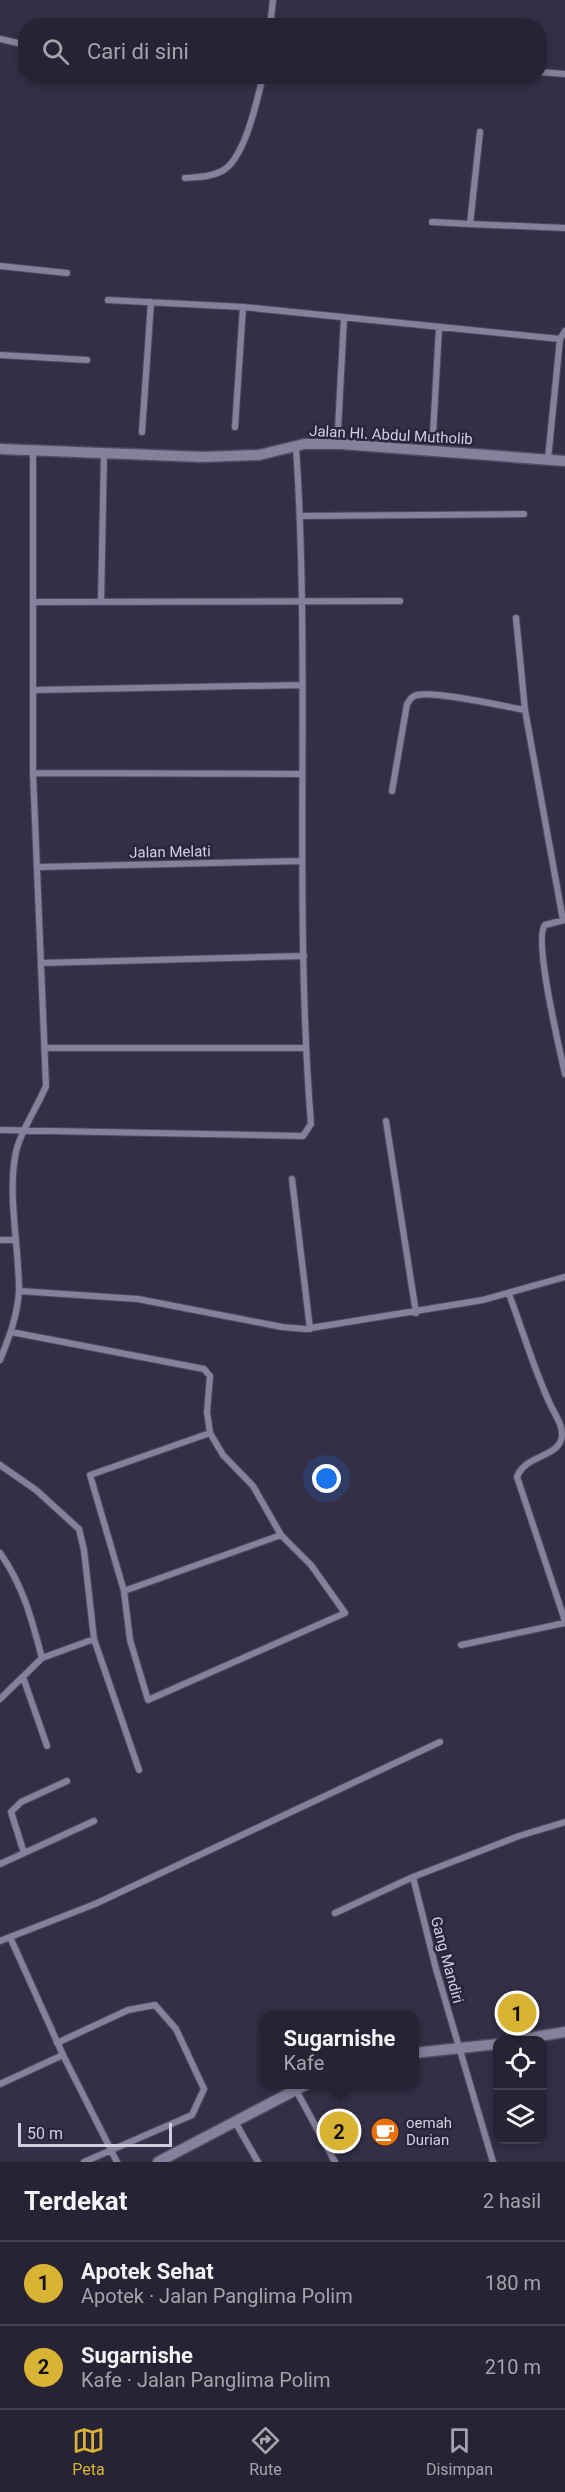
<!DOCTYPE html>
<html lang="id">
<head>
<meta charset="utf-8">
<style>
	body { margin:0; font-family:Roboto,sans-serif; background:#332f40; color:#f1f3f6 }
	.controls { position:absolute; right:18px; bottom:18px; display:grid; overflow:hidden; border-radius:12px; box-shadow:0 3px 9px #0003 }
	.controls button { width:54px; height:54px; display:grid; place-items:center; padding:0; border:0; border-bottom:2px solid #43404f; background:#272334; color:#f1f3f6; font:30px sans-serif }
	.scale { position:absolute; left:18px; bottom:15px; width:154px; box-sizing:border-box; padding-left:6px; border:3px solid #d1cfde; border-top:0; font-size:16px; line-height:21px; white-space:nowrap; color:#d1cfde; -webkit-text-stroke:4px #2a253c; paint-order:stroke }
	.you { position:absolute; left:327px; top:1479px; width:21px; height:21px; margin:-15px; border:4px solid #fff; border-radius:50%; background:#1a73e8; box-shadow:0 0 0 9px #1a73e833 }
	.badge { display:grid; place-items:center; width:39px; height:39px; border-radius:50%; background:#d9b334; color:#111; font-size:20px; font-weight:700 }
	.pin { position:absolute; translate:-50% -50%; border:3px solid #fff; box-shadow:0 2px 6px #0006 }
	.popup { position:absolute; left:260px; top:2011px; width:159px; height:78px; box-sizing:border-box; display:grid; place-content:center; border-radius:12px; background:#272334; filter:drop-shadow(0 2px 4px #0005); font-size:20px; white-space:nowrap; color:#a4a4ac }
	.popup b { font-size:22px; color:#f1f3f6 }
	.popup::after { content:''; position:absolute; left:50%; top:100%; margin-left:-12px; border:12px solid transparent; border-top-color:#272334 }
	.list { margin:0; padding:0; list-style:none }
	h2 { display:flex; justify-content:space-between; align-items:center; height:78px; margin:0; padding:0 24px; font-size:26px }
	h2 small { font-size:20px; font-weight:400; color:#a4a4ac }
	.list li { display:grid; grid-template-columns:39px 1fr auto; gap:18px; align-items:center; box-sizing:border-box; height:84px; padding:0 24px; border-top:2px solid #43404f }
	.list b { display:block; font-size:22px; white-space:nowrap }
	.list p { margin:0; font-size:20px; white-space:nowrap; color:#a4a4ac }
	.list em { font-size:20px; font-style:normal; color:#a4a4ac }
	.icon { flex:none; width:33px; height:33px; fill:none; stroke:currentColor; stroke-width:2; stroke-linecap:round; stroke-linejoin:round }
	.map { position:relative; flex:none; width:565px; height:2162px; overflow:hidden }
	.search { position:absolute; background:#272334; box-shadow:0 3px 9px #0003; left:18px; right:18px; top:18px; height:66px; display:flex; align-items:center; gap:15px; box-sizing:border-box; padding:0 21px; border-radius:24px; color:#a4a4ac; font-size:22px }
	.sheet { height:246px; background:#272334 }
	nav { display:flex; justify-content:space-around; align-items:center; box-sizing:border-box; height:84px; border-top:2px solid #43404f; background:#272334; font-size:16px; color:#a4a4ac }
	nav a { display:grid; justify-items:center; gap:3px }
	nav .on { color:#d9b334 }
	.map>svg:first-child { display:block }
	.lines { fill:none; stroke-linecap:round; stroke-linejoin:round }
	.minor-casing { stroke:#4f4b5e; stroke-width:8 }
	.tertiary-casing { stroke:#4f4b5e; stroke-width:13 }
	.minor { stroke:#86809c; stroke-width:6 }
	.tertiary { stroke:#86809c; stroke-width:10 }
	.labels { text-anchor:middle; stroke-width:5; stroke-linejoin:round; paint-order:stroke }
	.street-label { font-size:15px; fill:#d1cfde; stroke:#2a253c }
	.poi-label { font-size:15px; fill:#d1cfde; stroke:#2a253c; text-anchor:start }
</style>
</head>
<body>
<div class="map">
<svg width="565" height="2162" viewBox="0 0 565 2162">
	<rect width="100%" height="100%" fill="#342f46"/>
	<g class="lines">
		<!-- minor casing -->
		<g class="minor-casing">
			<path id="minor" d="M270,26L273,0
				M0,39L26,45
				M540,72L565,74
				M480,132L470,224L565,228
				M185,178C198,177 211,177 222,171C245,159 257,100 263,76
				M432,222L470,224
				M0,266L67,273
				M108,300L243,307L560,339
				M0,355L87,360
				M235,427L243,307
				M338,429L344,318
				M142,432L151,302
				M433,434L439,328
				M548,459L560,339L565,331
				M301,516L524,514
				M33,602L400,601
				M101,602L104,453
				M516,618L525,710L563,920
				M34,690L302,685
				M33,773L302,774
				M392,791L407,704C410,700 411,696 417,695C437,691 502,706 525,710
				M39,867L302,861
				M565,920L545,925C533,938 560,1051 565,1074
				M41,963L304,956
				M45,1048H305
				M386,1121L416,1313
				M0,1130L303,1136L311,1124C293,899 311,672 296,447
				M292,1179L310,1329
				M0,1240H15
				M19,1291L138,1299L282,1327L305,1329L483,1300L565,1277
				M509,1294C523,1331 534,1370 551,1406C556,1416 565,1429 561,1440C556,1457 524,1456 517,1477L565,1621
				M11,1332L204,1369L210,1376L207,1412L210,1433L223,1455L253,1486L281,1535L124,1591
				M0,1360C9,1338 18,1314 19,1290C19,1248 8,1198 15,1157C18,1135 37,1108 46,1086L33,773V450
				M210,1433L90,1475L124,1591L130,1640L148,1700L345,1613L311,1565L281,1535
				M0,1465L36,1490L79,1529L84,1550L94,1639L139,1770
				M0,1553C23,1585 32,1620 42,1658
				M461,1645L565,1623
				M23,1677L47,1746
				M0,1699L42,1658L94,1639
				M24,1853L11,1812L21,1802L67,1781
				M0,1864L94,1821
				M335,1913L413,1877
				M10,1937L63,2055L117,2162
				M0,1941L95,1904L440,1742
				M57,2043L128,2010L155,2005L176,2029L204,2089L192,2115L84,2162
				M0,2084L63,2055
				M296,2090L335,2162
				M234,2120L258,2162
				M493,2162L436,1969L413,1877L519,1836L565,1822"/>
		</g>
		<!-- tertiary casing -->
		<g class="tertiary-casing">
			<path id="tertiary" d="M0,449L203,457L259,455L304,444H341L565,461
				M517,2040L565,2032
				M414,2053L498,2044
				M158,2162L307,2084"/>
		</g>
		<!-- minor -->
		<use href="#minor" class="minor"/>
		<!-- tertiary -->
		<use href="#tertiary" class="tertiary"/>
	</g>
	<!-- icons -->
	<defs>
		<g id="cafe-disc" transform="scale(1.5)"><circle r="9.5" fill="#e8710a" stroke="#2a253c"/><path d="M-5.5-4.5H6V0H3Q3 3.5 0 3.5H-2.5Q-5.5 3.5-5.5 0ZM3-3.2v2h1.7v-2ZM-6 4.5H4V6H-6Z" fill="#fff"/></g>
	</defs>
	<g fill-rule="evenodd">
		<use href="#cafe-disc" x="385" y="2132"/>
	</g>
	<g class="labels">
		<!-- street labels -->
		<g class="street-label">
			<text transform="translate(391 435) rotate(3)" y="5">Jalan HI. Abdul Mutholib</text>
			<text transform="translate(170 852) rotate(-1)" y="5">Jalan Melati</text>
			<text transform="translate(447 1960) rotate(75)" y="5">Gang Mandiri</text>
		</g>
		<!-- poi labels -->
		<g class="poi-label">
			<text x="406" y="2128">oemah<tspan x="406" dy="17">Durian</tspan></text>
		</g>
	</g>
</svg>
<div class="controls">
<button><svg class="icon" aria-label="locate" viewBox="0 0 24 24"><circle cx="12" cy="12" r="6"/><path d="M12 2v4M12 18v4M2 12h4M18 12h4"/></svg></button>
<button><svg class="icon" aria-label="layers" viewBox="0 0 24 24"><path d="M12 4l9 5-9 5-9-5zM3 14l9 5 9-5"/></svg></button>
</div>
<div class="scale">50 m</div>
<div class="you"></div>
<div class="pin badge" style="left:517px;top:2013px">1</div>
<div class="pin badge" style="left:339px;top:2131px">2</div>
<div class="popup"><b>Sugarnishe</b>Kafe</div>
<div class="search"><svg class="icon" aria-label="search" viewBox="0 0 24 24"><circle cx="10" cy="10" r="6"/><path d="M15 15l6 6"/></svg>Cari di sini</div>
</div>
<section class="sheet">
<h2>Terdekat<small>2 hasil</small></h2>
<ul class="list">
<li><span class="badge">1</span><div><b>Apotek Sehat</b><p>Apotek · Jalan Panglima Polim</p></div><em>180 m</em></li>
<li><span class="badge">2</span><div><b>Sugarnishe</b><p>Kafe · Jalan Panglima Polim</p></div><em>210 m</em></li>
</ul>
</section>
<nav>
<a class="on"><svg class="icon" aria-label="map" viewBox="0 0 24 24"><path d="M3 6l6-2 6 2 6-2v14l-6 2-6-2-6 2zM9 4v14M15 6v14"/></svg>Peta</a>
<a><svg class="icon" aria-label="directions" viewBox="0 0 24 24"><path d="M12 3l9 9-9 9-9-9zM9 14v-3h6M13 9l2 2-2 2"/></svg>Rute</a>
<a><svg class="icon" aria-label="saved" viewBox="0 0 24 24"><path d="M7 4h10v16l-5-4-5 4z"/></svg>Disimpan</a>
</nav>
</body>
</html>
